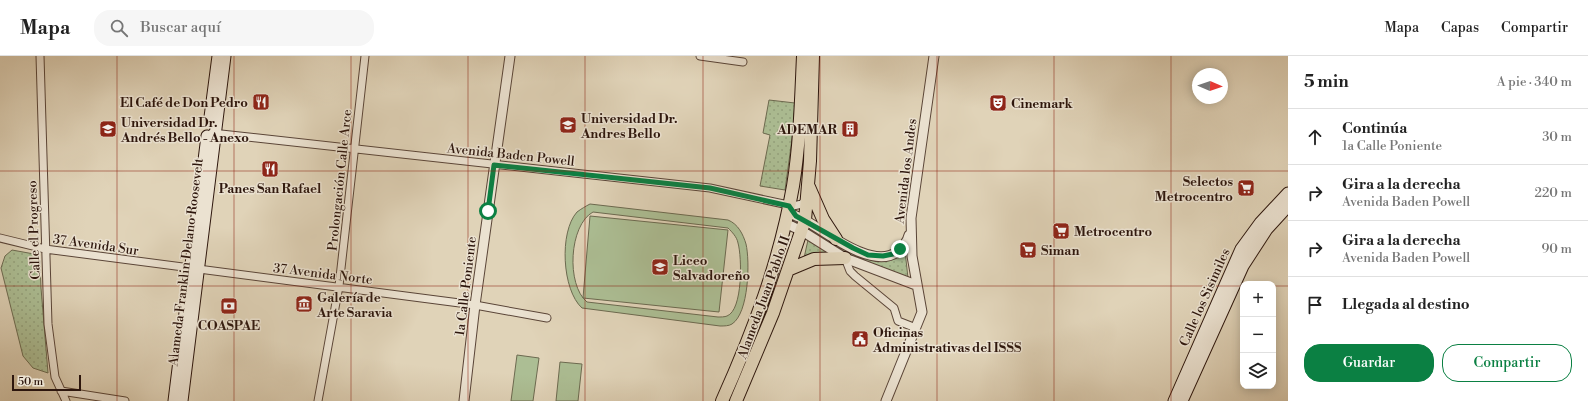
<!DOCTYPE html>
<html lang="es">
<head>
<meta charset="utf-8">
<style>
	body { margin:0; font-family:"Libre Bodoni",serif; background:#f6f6f6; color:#222 }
	.controls { position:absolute; right:12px; bottom:12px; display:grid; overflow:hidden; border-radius:8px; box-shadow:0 2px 10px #0003 }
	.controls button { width:36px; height:36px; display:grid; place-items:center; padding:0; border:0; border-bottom:1px solid #e0e0e0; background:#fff; color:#222; font:20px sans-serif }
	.compass { position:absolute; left:1192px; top:12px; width:36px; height:36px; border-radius:50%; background:#fff; box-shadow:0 2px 10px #0003; rotate:92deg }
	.scale { position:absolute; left:12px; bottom:10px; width:69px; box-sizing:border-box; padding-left:4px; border:2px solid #2d160d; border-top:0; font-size:11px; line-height:14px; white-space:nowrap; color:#2d160d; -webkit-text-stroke:3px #ebe2d1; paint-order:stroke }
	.stop { position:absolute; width:12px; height:12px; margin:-9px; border:3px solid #0b8043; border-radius:50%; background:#fff }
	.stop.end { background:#0b8043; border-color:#fff; box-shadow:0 1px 4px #0008 }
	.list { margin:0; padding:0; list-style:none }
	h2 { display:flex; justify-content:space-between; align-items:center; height:52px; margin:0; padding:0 16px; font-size:17px }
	h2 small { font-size:13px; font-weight:400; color:#767676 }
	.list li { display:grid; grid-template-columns:26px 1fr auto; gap:12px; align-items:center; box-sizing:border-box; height:56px; padding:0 16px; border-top:1px solid #e0e0e0 }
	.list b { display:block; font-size:15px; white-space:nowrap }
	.list p { margin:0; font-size:13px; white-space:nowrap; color:#767676 }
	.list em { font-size:13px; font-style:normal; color:#767676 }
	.actions { display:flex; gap:8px; padding:12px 16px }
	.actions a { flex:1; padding:9px 0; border:1px solid #0b8043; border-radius:16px; text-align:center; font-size:14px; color:#0b8043 }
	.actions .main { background:#0b8043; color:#fff }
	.icon { flex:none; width:22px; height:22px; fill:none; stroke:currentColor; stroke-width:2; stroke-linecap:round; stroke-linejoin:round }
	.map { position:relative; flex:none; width:1288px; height:345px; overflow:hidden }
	header { display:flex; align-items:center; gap:24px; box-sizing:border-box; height:56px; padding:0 20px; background:#fff; border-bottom:1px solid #e0e0e0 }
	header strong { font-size:19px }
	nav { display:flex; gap:22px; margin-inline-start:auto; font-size:14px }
	.search { width:280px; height:36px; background:#f6f6f6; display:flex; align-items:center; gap:10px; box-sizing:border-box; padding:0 14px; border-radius:16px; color:#767676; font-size:15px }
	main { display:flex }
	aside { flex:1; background:#fff }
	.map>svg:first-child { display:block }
	.grass { fill:url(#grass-dots); stroke:#6c6a50 }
	.green { fill:#acbe94; stroke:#6c6a50; fill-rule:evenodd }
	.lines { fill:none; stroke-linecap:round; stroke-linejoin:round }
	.minor-casing { stroke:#5a4538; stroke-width:9 }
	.tertiary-casing { stroke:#5a4538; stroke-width:11 }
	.secondary-casing { stroke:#2d160d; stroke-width:13 }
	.primary-casing { stroke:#2d160d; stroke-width:14 }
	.minor { stroke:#ebe2d1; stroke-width:7 }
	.tertiary { stroke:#ebe2d1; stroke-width:9 }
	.secondary { stroke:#ebe2d1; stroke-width:11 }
	.primary { stroke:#e0d3b8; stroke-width:12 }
	.route { stroke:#0b8043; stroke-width:5 }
	.grid { fill:none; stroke:#8f2418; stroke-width:1; stroke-opacity:0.55 }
	.labels { text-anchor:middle; stroke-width:3; stroke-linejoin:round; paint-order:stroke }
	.poi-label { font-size:13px; font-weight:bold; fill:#2d160d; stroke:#ebe2d1; text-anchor:start }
	.street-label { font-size:13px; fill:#2d160d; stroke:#ebe2d1 }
</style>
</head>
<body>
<header>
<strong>Mapa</strong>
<div class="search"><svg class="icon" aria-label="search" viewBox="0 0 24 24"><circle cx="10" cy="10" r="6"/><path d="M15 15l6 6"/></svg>Buscar aquí</div>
<nav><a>Mapa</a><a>Capas</a><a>Compartir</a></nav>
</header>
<main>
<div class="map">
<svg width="1288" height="345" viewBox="0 0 1288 345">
	<defs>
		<pattern id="grass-dots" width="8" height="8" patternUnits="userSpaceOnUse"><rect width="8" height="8" fill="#acbe94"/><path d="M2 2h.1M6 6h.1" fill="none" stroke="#94a37e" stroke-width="1.8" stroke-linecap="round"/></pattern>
	</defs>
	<rect width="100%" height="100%" fill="#e0d3b8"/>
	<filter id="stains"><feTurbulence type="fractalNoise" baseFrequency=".005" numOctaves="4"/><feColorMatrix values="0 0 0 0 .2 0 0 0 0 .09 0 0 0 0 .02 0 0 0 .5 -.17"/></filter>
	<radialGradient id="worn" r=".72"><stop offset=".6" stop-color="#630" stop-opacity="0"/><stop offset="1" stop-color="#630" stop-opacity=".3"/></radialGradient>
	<!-- grass -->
	<path class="grass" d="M769,44L795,47L792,83L785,134L760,130L770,79L763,77Z
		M808,184L831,197L804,202Z
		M830,188L886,203L896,202L905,195L908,222L847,200Z
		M12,194L34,198L40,204L41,232L48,317L33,312L23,300L1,212L5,200Z"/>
	<!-- green -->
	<path class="green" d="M590,148L728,164C738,168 743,178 746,188C750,205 749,257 732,268C729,270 724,270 720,270L582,252C562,234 559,176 577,156C581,153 586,150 590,148ZM593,156L728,172C732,176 737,181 738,187C742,201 743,254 727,260C725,261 720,261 718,261L587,246C566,229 569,169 593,156Z
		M590,160L728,174L719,256L583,242Z
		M517,299L539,302L533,345H511Z
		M560,306L582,308L578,345H556Z"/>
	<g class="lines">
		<!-- minor casing -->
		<g class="minor-casing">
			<path id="minor" d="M40,0L48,268L55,321L66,345
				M700,0L743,6
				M212,77L710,132L793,150L802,148L806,143
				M0,182L45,193L475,249L547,262
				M845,202L850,215L855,220L894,252L898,265L916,272
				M61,335L125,345
				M318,345L339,230L365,0"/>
		</g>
		<!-- tertiary casing -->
		<g class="tertiary-casing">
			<path id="tertiary" d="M788,156C793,159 799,161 805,164C826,176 872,214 897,196C903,190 907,187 909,179
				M785,167L802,175L845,202L916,229
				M464,345L475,249L510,0
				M886,345L922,256L912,200L911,162L934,0"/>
		</g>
		<!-- secondary casing -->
		<g class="secondary-casing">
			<path id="secondary" d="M210,61L218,0
				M174,345L207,80
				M182,345L225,0
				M1174,345L1241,193L1260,167L1288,137
				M1182,345L1243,210L1267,173L1288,150"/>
		</g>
		<!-- primary casing -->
		<g class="primary-casing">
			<path id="primary" d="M809,131L823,163L836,183
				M790,213L814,203L845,202
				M722,345C753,276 780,205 793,130C800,87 801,43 803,0
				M736,345L773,257L805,164L810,105L813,0"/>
		</g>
		<!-- minor -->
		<use href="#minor" class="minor"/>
		<!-- tertiary -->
		<use href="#tertiary" class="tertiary"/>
		<!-- secondary -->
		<use href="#secondary" class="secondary"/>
		<!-- primary -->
		<use href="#primary" class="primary"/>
	</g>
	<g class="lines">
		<!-- route -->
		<path class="route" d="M488,155L494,109L710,132L789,150L796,160L853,192L868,199L883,200L893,198L900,193"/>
	</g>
	<!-- grid -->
	<path class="grid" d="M117,0V345M234,0V345M351,0V345M468,0V345M585,0V345M703,0V345M820,0V345M937,0V345M1054,0V345M1171,0V345M0,115H1288M0,230H1243M1273,230H1288"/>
	<!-- icons -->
	<defs>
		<g id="restaurant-square" transform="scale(0.9)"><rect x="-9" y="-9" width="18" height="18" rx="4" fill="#8f2418" stroke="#ebe2d1"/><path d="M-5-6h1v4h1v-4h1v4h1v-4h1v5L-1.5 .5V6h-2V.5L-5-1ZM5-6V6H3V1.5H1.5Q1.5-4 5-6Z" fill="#fff"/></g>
		<g id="theatre-square" transform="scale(0.9)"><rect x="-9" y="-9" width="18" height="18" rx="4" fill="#8f2418" stroke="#ebe2d1"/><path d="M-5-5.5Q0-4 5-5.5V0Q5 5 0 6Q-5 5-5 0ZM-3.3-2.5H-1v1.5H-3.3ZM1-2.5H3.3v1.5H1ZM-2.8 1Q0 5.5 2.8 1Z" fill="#fff"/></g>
		<g id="university-square" transform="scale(0.9)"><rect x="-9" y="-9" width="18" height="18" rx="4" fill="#8f2418" stroke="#ebe2d1"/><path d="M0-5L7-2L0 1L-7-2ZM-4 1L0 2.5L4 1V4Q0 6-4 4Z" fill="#fff"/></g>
		<g id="building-square" transform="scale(0.9)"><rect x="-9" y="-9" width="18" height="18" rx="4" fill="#8f2418" stroke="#ebe2d1"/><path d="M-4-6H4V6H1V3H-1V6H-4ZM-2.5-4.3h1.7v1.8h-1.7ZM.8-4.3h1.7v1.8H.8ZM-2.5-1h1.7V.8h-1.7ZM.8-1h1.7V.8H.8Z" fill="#fff"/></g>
		<g id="supermarket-square" transform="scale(0.9)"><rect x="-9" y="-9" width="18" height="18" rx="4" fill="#8f2418" stroke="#ebe2d1"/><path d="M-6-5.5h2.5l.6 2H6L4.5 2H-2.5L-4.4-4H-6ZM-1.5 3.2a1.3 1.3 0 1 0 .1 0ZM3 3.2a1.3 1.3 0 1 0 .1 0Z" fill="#fff"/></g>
		<g id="school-square" transform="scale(0.9)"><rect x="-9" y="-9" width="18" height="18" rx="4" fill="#8f2418" stroke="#ebe2d1"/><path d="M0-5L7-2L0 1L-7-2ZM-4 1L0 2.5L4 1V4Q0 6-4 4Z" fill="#fff"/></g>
		<g id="museum-square" transform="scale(0.9)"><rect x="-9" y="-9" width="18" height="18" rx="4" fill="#8f2418" stroke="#ebe2d1"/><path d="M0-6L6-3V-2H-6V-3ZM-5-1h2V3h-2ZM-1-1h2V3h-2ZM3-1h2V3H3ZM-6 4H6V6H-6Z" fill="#fff"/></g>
		<g id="bank-square" transform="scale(0.9)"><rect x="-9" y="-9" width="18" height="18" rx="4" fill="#8f2418" stroke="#ebe2d1"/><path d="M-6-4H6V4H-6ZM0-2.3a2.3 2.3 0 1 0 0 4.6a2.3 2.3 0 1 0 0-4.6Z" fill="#fff"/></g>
		<g id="civic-square" transform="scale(0.9)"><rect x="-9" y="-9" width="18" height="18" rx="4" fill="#8f2418" stroke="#ebe2d1"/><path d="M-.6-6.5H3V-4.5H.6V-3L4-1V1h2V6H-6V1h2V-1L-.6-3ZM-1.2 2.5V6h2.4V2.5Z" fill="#fff"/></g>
	</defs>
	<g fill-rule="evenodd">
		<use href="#restaurant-square" x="261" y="46"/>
		<use href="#theatre-square" x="998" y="47"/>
		<use href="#university-square" x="568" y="69"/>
		<use href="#university-square" x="108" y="73"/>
		<use href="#building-square" x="850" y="73"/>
		<use href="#restaurant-square" x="270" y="113"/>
		<use href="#supermarket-square" x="1246" y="132"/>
		<use href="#supermarket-square" x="1061" y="175"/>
		<use href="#supermarket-square" x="1028" y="194"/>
		<use href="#school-square" x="660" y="211"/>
		<use href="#museum-square" x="304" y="248"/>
		<use href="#bank-square" x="229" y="250"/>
		<use href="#civic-square" x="860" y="283"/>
	</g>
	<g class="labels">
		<!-- poi labels -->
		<g class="poi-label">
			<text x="248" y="51" text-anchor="end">El Café de Don Pedro</text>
			<text x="1011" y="52">Cinemark</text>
			<text x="581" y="67">Universidad Dr.<tspan x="581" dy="15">Andres Bello</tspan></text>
			<text x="121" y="71">Universidad Dr.<tspan x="121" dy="15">Andrés Bello - Anexo</tspan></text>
			<text x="837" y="78" text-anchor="end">ADEMAR</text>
			<text x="1233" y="130" text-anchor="end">Selectos<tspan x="1233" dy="15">Metrocentro</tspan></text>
			<text x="270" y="137" text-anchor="middle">Panes San Rafael</text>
			<text x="1074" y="180">Metrocentro</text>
			<text x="1041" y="199">Siman</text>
			<text x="673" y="209">Liceo<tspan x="673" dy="15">Salvadoreño</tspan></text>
			<text x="317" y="246">Galería de<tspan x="317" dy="15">Arte Saravia</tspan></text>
			<text x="229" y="274" text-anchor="middle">COASPAE</text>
			<text x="873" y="281">Oficinas<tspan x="873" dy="15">Administrativas del ISSS</tspan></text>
		</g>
		<!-- street labels -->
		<g class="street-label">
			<text transform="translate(511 98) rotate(6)" y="5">Avenida Baden Powell</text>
			<text transform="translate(905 115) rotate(-83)" y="5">Avenida los Andes</text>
			<text transform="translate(339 124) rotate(-84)" y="5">Prolongación Calle Arce</text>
			<text transform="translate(33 174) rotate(-92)" y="5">Calle el Progreso</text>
			<text transform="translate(96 188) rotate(8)" y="5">37 Avenida Sur</text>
			<text transform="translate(185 206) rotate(-83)" y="5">Alameda Franklin Delano Roosevelt</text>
			<text transform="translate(323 217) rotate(7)" y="5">37 Avenida Norte</text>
			<text transform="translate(465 230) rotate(-83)" y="5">1a Calle Poniente</text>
			<text transform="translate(763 241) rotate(-70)" y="5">Alameda Juan Pablo II</text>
			<text transform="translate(1204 241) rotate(-66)" y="5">Calle los Sisimiles</text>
		</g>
	</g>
	<rect width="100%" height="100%" filter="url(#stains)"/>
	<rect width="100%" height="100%" fill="url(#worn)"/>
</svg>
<div class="controls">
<button>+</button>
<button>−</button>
<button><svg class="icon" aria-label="layers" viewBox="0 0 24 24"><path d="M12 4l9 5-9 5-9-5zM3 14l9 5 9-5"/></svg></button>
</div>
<svg class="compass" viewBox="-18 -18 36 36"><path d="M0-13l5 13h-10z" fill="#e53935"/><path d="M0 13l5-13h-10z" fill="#767676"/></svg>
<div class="scale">50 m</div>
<div class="stop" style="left:488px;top:155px"></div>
<div class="stop end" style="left:900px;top:193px"></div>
</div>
<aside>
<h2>5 min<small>A pie · 340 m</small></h2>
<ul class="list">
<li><svg class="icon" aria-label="ahead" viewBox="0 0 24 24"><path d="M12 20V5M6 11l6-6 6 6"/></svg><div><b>Continúa</b><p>1a Calle Poniente</p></div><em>30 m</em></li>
<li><svg class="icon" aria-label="right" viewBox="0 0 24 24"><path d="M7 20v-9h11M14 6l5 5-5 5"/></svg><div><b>Gira a la derecha</b><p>Avenida Baden Powell</p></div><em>220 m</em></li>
<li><svg class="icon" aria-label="right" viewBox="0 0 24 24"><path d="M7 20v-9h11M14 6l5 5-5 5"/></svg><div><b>Gira a la derecha</b><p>Avenida Baden Powell</p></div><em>90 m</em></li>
<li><svg class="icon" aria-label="arrive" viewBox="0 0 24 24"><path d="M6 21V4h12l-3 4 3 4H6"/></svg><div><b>Llegada al destino</b></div></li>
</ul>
<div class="actions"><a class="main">Guardar</a><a>Compartir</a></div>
</aside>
</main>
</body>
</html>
